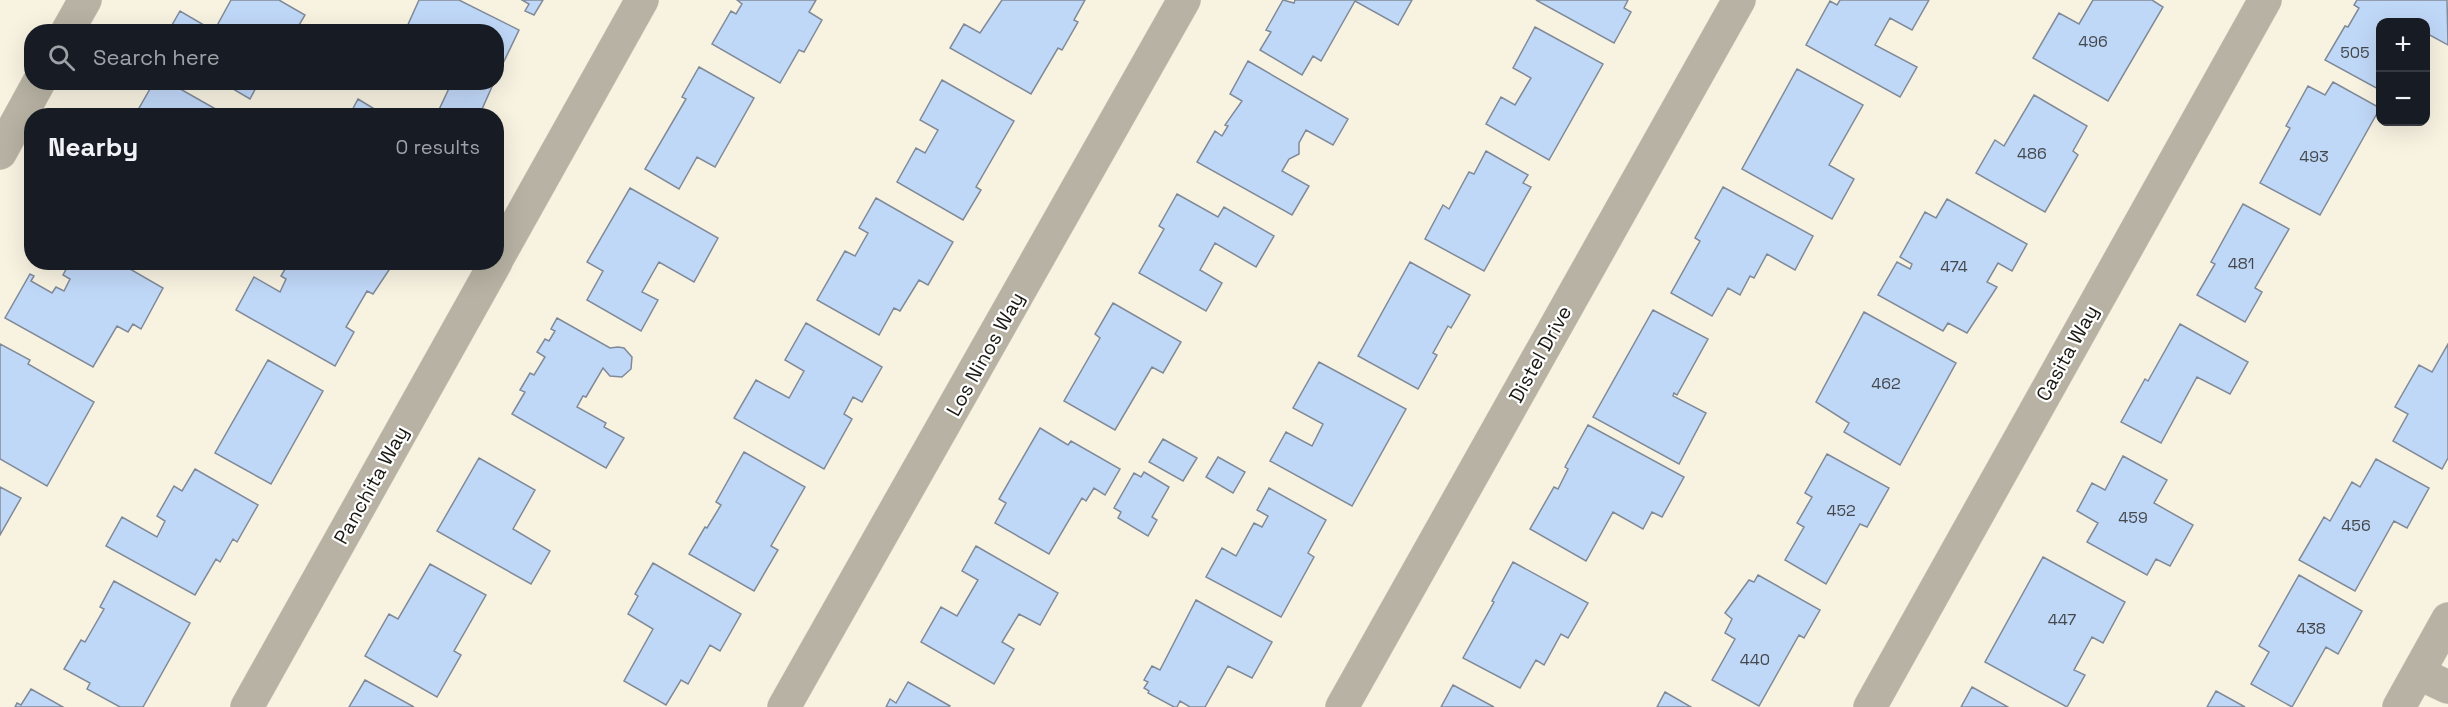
<!DOCTYPE html>
<html lang="en">
<head>
<meta charset="utf-8">
<style>
	body { margin:0; font-family:"Space Grotesk",sans-serif; background:#242831; color:#f1f3f6 }
	.controls { position:absolute; right:18px; top:18px; display:grid; overflow:hidden; border-radius:12px; box-shadow:0 6px 24px #0002 }
	.controls button { width:54px; height:54px; display:grid; place-items:center; padding:0; border:0; border-bottom:2px solid #363941; background:#171b24; color:#f1f3f6; font:30px sans-serif }
	.list { margin:0; padding:0; list-style:none }
	h2 { display:flex; justify-content:space-between; align-items:center; height:78px; margin:0; padding:0 24px; font-size:26px }
	h2 small { font-size:20px; font-weight:400; color:#9ea1a6 }
	.icon { flex:none; width:33px; height:33px; fill:none; stroke:currentColor; stroke-width:2; stroke-linecap:round; stroke-linejoin:round }
	.map { position:relative; flex:none; width:2448px; height:707px; overflow:hidden }
	.search { position:absolute; background:#171b24; box-shadow:0 6px 24px #0002; left:24px; top:24px; width:480px; height:66px; display:flex; align-items:center; gap:15px; box-sizing:border-box; padding:0 21px; border-radius:24px; color:#9ea1a6; font-size:22px }
	.panel { position:absolute; background:#171b24; box-shadow:0 6px 24px #0002; left:24px; top:108px; width:480px; height:162px; border-radius:24px }
	.map>svg:first-child { display:block }
	.building { fill:#c0d8f8; stroke:#808a98; stroke-width:1.5 }
	.lines { fill:none; stroke-linecap:round; stroke-linejoin:round }
	.street-casing { stroke:#d4d0c0; stroke-width:34 }
	.street { stroke:#b7b2a3; stroke-width:33 }
	.labels { text-anchor:middle; stroke-width:4.5; stroke-linejoin:round; paint-order:stroke }
	.number-label { font-size:16px; fill:#44484c }
	.street-label { font-size:20px; fill:#1a1812; stroke:#fff }
</style>
</head>
<body>
<div class="map">
<svg width="2448" height="707" viewBox="0 0 2448 707">
	<rect width="100%" height="100%" fill="#f8f3e1"/>
	<!-- building -->
	<path class="building" d="M231,0H279L305,15L295,32H168L180,11L214,31Z
		M419,0H459L519,30L496,78V32H412L406,29Z
		M522,0H543L534,15L525,11L529,4Z
		M816,0L809,12L822,20L804,52L799,50L780,83L712,44L731,11L736,14L742,4L737,0Z
		M1002,0H1085L1074,20L1078,22L1062,50L1058,48L1031,94L950,48L964,24L980,33Z
		M1283,0L1294,3L1295,0H1412L1398,25L1355,1L1321,61L1313,56L1302,75L1260,50L1271,32L1266,30Z
		M1536,0H1628L1624,8L1631,12L1614,43Z
		M1840,0H1929L1912,30L1890,18L1875,45L1917,67L1900,97L1806,45L1830,1L1837,5Z
		M2093,0H2152L2163,7L2108,101L2033,58L2059,13L2079,24Z
		M2357,0H2447L2448,45L2426,33V22H2380V90L2325,60L2345,26L2348,27L2359,8L2354,5Z
		M1535,27L1603,64L1549,160L1486,124L1501,97L1515,105L1531,78L1513,68Z
		M1248,61L1348,119L1333,145L1306,130L1299,143V154L1289,159L1282,171L1309,186L1292,215L1197,162L1215,131L1222,136L1228,126L1225,125L1242,101L1230,94Z
		M699,67L754,98L715,167L697,157L679,189L645,169L686,99L682,97Z
		M1797,69L1863,105L1829,165L1854,179L1832,219L1742,169Z
		M942,80L1014,121L976,187L981,190L963,220L897,182L916,148L925,153L938,130L920,120Z
		M154,82H168L228,116H130L131,113L135,115Z
		M221,82H259L250,99Z
		M452,82H494L479,116H436Z
		M2333,82L2380,108L2320,215L2260,183L2290,128L2286,126L2308,86L2325,95Z
		M2034,95L2087,126L2073,151L2078,155L2045,212L1976,173L1995,140L2004,146Z
		M358,99L386,116H349Z
		M1486,151L1528,175L1523,183L1531,187L1484,271L1425,239L1443,205L1449,209L1469,172L1474,174Z
		M1723,187L1813,236L1795,270L1767,254L1754,278L1750,276L1740,295L1728,288L1712,316L1671,293L1700,241L1695,238Z
		M630,188L718,238L694,282L659,262L642,292L658,300L641,331L587,300L603,271L587,262Z
		M1177,194L1218,217L1224,207L1274,236L1256,267L1215,243L1200,270L1222,283L1206,311L1139,273L1164,229L1159,226Z
		M876,198L953,242L928,285L919,280L900,311L894,308L879,335L817,300L845,251L855,256L868,233L859,228Z
		M1947,199L2027,244L2012,271L1998,263L1987,282L1997,287L1967,333L1948,323L1943,331L1878,295L1897,262L1910,269L1912,264L1900,257L1925,212L1936,218Z
		M2243,204L2289,229L2255,288L2262,292L2245,322L2197,295L2215,264L2211,262Z
		M70,262H118L163,288L141,329L133,324L128,332L117,326L93,367L5,318L30,274L34,276L31,281L52,293L56,287L64,291L70,279L63,275Z
		M296,262H376L389,270L373,294L367,291L346,327L354,332L335,366L236,310L254,277L280,292L286,279L281,276L288,264L293,267Z
		M1410,262L1470,295L1451,328L1448,326L1433,353L1437,355L1418,389L1358,356Z
		M1113,303L1181,342L1163,373L1152,367L1115,430L1064,401L1100,338L1095,334Z
		M1653,310L1708,339L1677,395L1674,393L1673,396L1706,413L1679,464L1593,417Z
		M1864,312L1956,363L1900,465L1844,432L1849,423L1816,402Z
		M557,318L610,348L618,347L624,348L632,357L631,369L622,377L610,376L603,368L586,397L583,396L577,407L606,423L604,427L624,438L606,468L512,414L525,392L520,390L530,373L534,375L545,357L537,352L545,339L549,341L555,331L551,329Z
		M806,323L882,367L862,402L853,397L844,414L852,419L824,469L734,418L756,380L789,398L804,371L785,360Z
		M2180,324L2248,362L2230,394L2197,377L2161,443L2121,422L2145,379L2148,381Z
		M0,344L30,360L28,364L94,402L47,486L0,459Z
		M2448,344V458L2442,469L2393,441L2408,414L2395,407L2419,365L2432,372Z
		M268,360L323,391L271,484L215,453Z
		M1319,362L1406,409L1352,506L1270,461L1286,432L1312,446L1323,424L1293,408Z
		M1588,425L1684,477L1662,517L1652,512L1643,529L1613,512L1586,561L1530,529L1554,487L1558,489L1568,469L1565,467Z
		M1040,428L1068,445L1071,441L1120,469L1105,495L1094,488L1086,501L1082,498L1049,554L995,523L1006,503L999,499Z
		M1163,439L1197,458L1183,481L1149,462Z
		M744,452L805,487L771,546L778,550L754,591L689,554L705,527L707,528L721,505L716,502Z
		M1827,454L1889,488L1867,527L1860,524L1826,584L1785,560L1804,527L1797,523L1812,497L1805,493Z
		M2123,456L2167,480L2154,503L2193,525L2170,566L2156,559L2147,575L2087,542L2098,523L2077,511L2092,483L2105,490Z
		M1218,457L1245,472L1233,493L1206,477Z
		M479,458L535,490L513,529L550,551L531,584L437,531Z
		M2376,459L2429,488L2407,528L2394,521L2355,591L2299,560L2324,517L2330,521L2352,482L2360,487Z
		M195,469L258,505L237,542L233,539L220,562L216,559L195,595L106,546L122,517L157,537L165,521L157,516L174,486L182,491Z
		M1144,472L1169,487L1152,517L1157,520L1148,536L1118,518L1121,512L1114,508L1134,473L1141,477Z
		M0,487L21,498L0,535Z
		M1269,488L1326,520L1308,553L1314,557L1281,617L1206,577L1222,548L1236,556L1254,523L1262,527L1268,516L1257,510Z
		M976,546L1058,593L1040,625L1019,614L1002,642L1014,649L994,684L921,642L941,607L957,616L978,580L962,571Z
		M2043,557L2125,602L2103,643L2092,637L2074,670L2085,675L2067,707L1985,662Z
		M1513,562L1588,603L1568,638L1561,634L1544,665L1536,660L1520,688L1463,658L1494,602L1492,601Z
		M653,563L741,614L720,651L710,645L688,684L681,680L666,705L624,681L653,629L628,614L638,596L635,594Z
		M430,564L486,595L454,651L461,655L437,697L365,656L389,614L398,619Z
		M1758,575L1820,610L1804,638L1799,635L1759,706L1712,680L1735,639L1725,633L1732,619L1725,613L1749,580L1754,582Z
		M2299,575L2362,611L2338,654L2326,647L2292,707L2251,684L2269,652L2259,646Z
		M114,581L190,623L143,707H120L87,689L90,683L64,669L81,640L85,642L104,609L100,607Z
		M1196,600L1272,642L1252,678L1228,666L1205,707H1190L1180,701L1177,707H1174L1148,693L1149,691L1144,688L1148,682L1144,680L1152,666L1160,670Z
		M365,680L414,707H349Z
		M908,682L950,706L949,707H886L890,699L896,703Z
		M1453,685L1494,707H1441Z
		M1972,687L2008,707H1961Z
		M31,689L63,707H15L17,703L21,705Z
		M2216,691L2245,707H2207Z
		M1665,692L1691,707H1657Z"/>
	<g class="lines">
		<!-- street casing -->
		<g class="street-casing">
			<path id="street" d="M67,32L85,0
				M0,153L39,82
				M496,261L642,0
				M2418,673L2448,687
				M247,707L496,262
				M784,707L1184,0
				M1342,707L1739,0
				M1870,707L2265,0
				M2399,707L2448,619"/>
		</g>
		<!-- street -->
		<use href="#street" class="street"/>
	</g>
	<g class="labels">
		<!-- number labels -->
		<g class="number-label">
			<text x="2093" y="47">496</text>
			<text x="2355" y="58">505</text>
			<text x="2032" y="159">486</text>
			<text x="2314" y="162">493</text>
			<text x="2241" y="269">481</text>
			<text x="1954" y="272">474</text>
			<text x="1886" y="389">462</text>
			<text x="1841" y="516">452</text>
			<text x="2133" y="523">459</text>
			<text x="2356" y="531">456</text>
			<text x="2062" y="625">447</text>
			<text x="2311" y="634">438</text>
			<text x="1755" y="665">440</text>
		</g>
		<!-- street labels -->
		<g class="street-label">
			<text transform="translate(2067 353) rotate(-61)" y="7">Casita Way</text>
			<text transform="translate(985 354) rotate(-61)" y="7">Los Ninos Way</text>
			<text transform="translate(1540 354) rotate(-61)" y="7">Distel Drive</text>
			<text transform="translate(371 485) rotate(-61)" y="7">Panchita Way</text>
		</g>
	</g>
</svg>
<div class="controls">
<button>+</button>
<button>−</button>
</div>
<div class="search"><svg class="icon" aria-label="search" viewBox="0 0 24 24"><circle cx="10" cy="10" r="6"/><path d="M15 15l6 6"/></svg>Search here</div>
<section class="panel">
<h2>Nearby<small>0 results</small></h2>
<ul class="list">
</ul>
</section>
</div>
</body>
</html>
